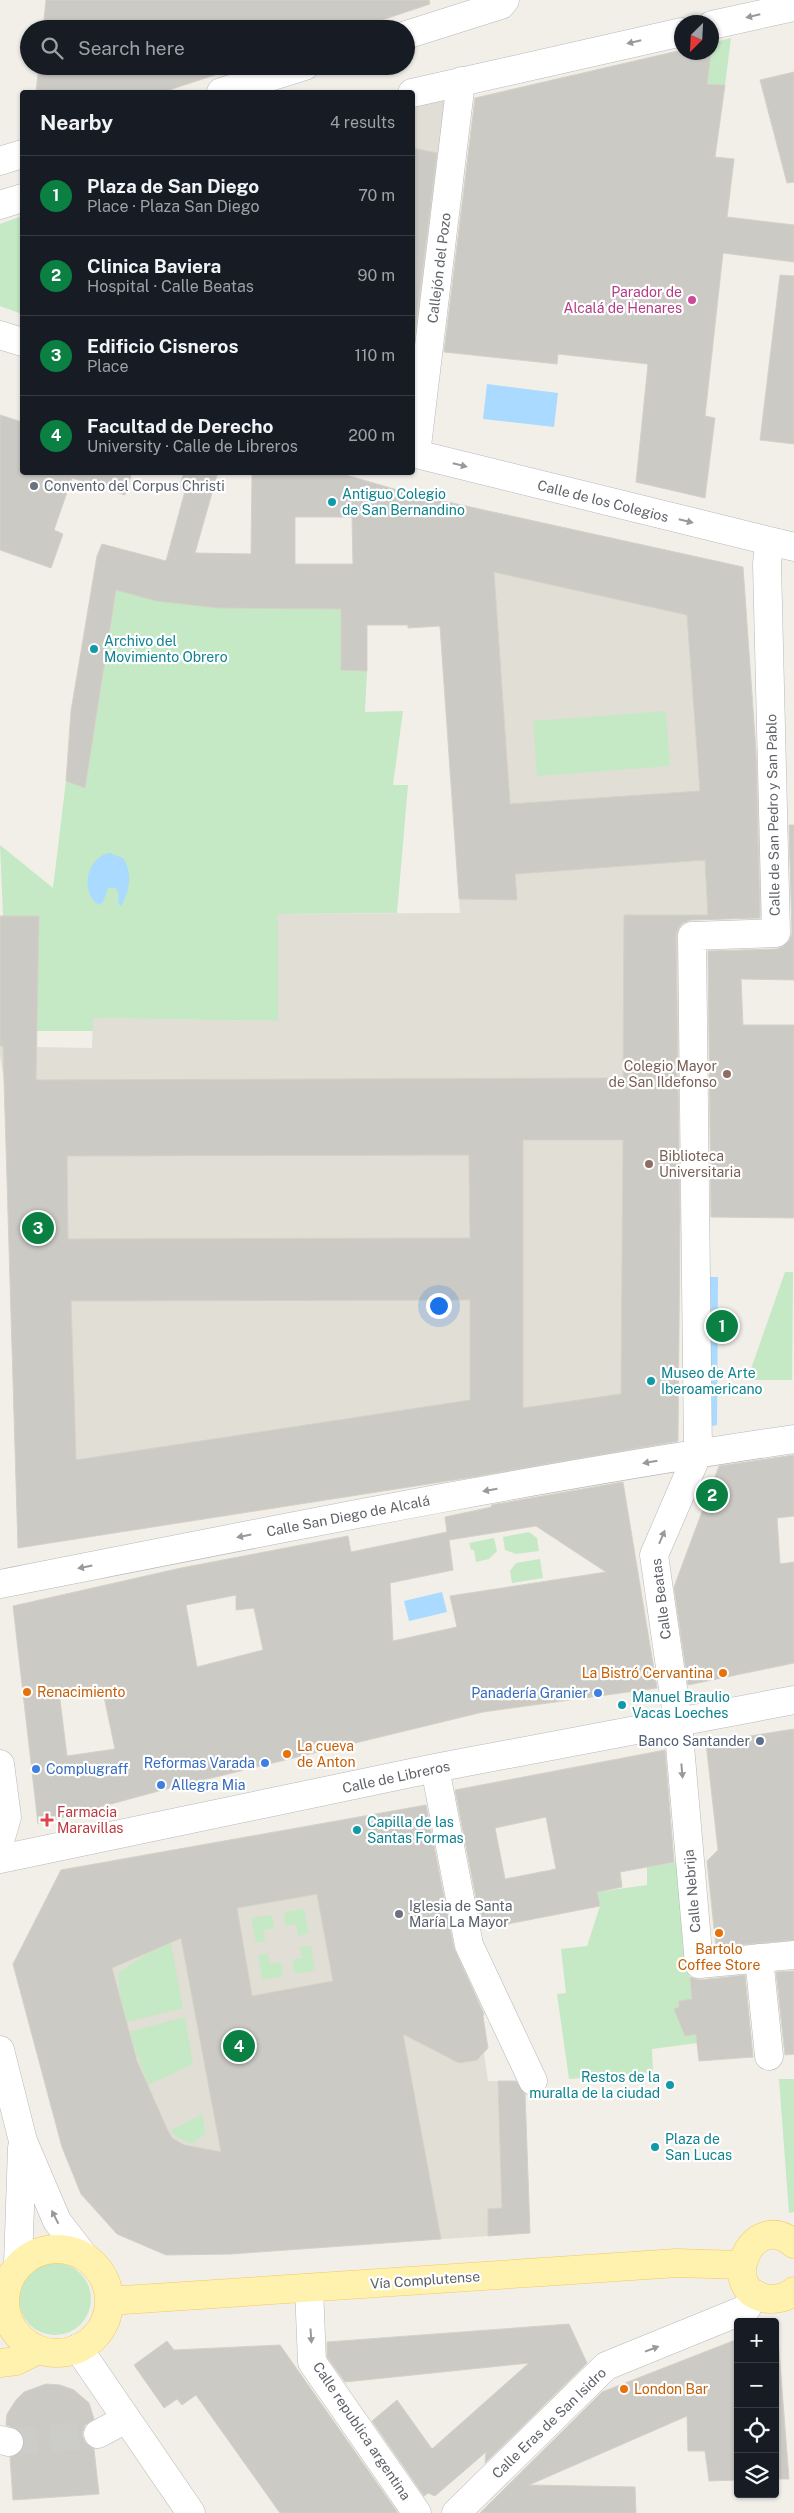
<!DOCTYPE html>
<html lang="en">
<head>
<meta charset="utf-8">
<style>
	body { margin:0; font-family:"Public Sans",sans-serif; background:#242831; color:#f1f3f6 }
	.controls { position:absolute; right:15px; bottom:15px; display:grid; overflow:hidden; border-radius:5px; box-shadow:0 1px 4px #0004 }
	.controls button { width:45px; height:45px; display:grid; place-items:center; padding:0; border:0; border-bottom:1px solid #363941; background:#171b24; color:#f1f3f6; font:25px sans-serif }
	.compass { position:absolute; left:674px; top:15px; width:45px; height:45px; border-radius:50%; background:#171b24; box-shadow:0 1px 4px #0004; rotate:204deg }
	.you { position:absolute; left:438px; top:1305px; width:18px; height:18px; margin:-12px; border:4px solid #fff; border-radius:50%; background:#1a73e8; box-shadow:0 0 0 8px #1a73e833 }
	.badge { display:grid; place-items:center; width:32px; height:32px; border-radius:50%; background:#0b8043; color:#fff; font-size:16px; font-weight:700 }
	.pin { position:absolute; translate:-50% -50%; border:2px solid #fff; box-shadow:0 1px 5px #0006 }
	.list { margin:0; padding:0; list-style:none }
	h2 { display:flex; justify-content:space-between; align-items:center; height:65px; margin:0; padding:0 20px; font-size:21px }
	h2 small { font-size:16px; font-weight:400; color:#9ea1a6 }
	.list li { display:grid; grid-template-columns:32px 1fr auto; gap:15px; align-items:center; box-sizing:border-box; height:80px; padding:0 20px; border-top:1px solid #363941 }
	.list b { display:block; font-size:19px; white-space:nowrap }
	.list p { margin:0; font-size:16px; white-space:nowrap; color:#9ea1a6 }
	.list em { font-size:16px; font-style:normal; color:#9ea1a6 }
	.icon { flex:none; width:28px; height:28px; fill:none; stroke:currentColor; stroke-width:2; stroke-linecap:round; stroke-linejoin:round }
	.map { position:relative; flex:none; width:794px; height:2513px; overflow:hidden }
	.search { position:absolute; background:#171b24; box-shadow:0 1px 4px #0004; left:20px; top:20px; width:395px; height:55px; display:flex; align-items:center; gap:12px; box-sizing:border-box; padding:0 18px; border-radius:28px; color:#9ea1a6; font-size:19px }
	.panel { position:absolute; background:#171b24; box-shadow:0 1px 4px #0004; left:20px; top:90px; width:395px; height:385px; border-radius:5px }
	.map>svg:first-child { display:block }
	.education { fill:#e1ded6 }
	.green { fill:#c5e8c5 }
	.water { fill:#aadaff }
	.building { fill:#cccac5; stroke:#d6d1c6; fill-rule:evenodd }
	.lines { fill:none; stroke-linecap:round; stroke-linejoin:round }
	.minor-tunnel { stroke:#ccccc8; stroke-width:28; stroke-dasharray:28 14; stroke-linecap:butt }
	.minor-casing { stroke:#b5b8bc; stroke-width:29 }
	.major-casing { stroke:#f2c960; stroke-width:29 }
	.minor { stroke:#fff; stroke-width:28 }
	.major { stroke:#fff2af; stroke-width:28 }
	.oneway { fill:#979a9d }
	.hotel-dot { fill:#d1479c; stroke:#fff; stroke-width:2 }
	.worship-dot { fill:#6b7280; stroke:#fff; stroke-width:2 }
	.culture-dot { fill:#0f9aa8; stroke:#fff; stroke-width:2 }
	.education-dot { fill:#8d6e63; stroke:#fff; stroke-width:2 }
	.food-dot { fill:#e8710a; stroke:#fff; stroke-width:2 }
	.shop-dot { fill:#3f7fe0; stroke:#fff; stroke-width:2 }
	.service-dot { fill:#5c6f8a; stroke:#fff; stroke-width:2 }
	.health-dot { fill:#e0444e; stroke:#fff; stroke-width:2 }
	.labels { text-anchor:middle; stroke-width:4.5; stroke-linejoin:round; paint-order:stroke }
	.street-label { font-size:14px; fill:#5f6368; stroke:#fff }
	.hotel-label { font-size:14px; fill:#b23c85; stroke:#fff; text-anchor:end }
	.worship-label { font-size:14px; fill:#5b616d; stroke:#fff; text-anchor:start }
	.culture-label { font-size:14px; fill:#0d838f; stroke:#fff; text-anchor:start }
	.education-label { font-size:14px; fill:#785e54; stroke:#fff; text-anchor:end }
	.food-label { font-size:14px; fill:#c56008; stroke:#fff; text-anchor:start }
	.shop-label { font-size:14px; fill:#366cbe; stroke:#fff; text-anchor:end }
	.service-label { font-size:14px; fill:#4e5e75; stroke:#fff; text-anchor:end }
	.health-label { font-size:14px; fill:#be3a42; stroke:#fff; text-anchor:start }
</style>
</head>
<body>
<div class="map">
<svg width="794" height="2513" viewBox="0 0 794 2513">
	<rect width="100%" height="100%" fill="#f1efe8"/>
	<!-- education -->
	<path class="education" d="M447,97L413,430V105Z
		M431,498L743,567L768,915H679L678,1445L18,1548L4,1080L0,1056V916L36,1047L92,1048L93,1018L278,1021V914L460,913Z
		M305,1827L442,2039L445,2056L459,2063L477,2060L484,2053L488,2081H525L530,2233L240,2253L239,2249L81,2194L61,2145L13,1963L55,1956L56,1920L34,1923L61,1870Z"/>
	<!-- green -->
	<path class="green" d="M731,38L725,85L680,81L708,72L712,43Z
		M22,216V314L0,306V224Z
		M116,590L219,608L341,609V670L367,671L365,712L403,711L393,785H408L397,913L278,914V1021L93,1018V1031H36L3,916L0,845L53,888L66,781L85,787Z
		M666,711L670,766L537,776L533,721Z
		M785,1272H793L792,1380H747Z
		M529,1532L537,1538L539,1551L516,1554L505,1550L503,1537Z
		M494,1538L497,1551L489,1559L476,1562L474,1550H471L469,1543Z
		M540,1559L543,1578L512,1583L510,1571L516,1563Z
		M678,1862L692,1999L679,2001V2007L674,2009L696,2034L697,2043L652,2049L653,2072L569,2079L557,1994L566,1993L561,1949L587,1946L600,1906L597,1892L647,1885V1867Z
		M304,1909L309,1933L298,1936L296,1924L286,1926L284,1912Z
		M272,1915L274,1928L264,1930L265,1941L256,1943L251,1918Z
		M171,1943L183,2008L127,2022L120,1994L118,1973L146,1954Z
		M311,1945L315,1970L295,1974L292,1960L302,1958L300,1947Z
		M268,1953L270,1964L281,1962L283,1976L262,1980L258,1955Z
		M185,2017L193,2064L148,2085L129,2032Z
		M779,2079H794V2212L789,2213Z
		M202,2114L206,2133L192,2144L175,2136L171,2130Z
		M19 2299a36 36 0 1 1 72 0a36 36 0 1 1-72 0Z"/>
	<!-- water -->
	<path class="water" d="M487,384L558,393L554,427L483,419Z
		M110,853L123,858C133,873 130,891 121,906L118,903L119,895L116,888H108L103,902L99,905C79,892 87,856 110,853Z
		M705,1277H718L717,1425L706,1427Z
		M442,1592L447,1612L409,1621L404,1601Z"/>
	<!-- building -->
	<path class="building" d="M46,0H429L430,4L355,29H43Z
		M682,50V52H711L707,84L725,85L715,157L734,159L727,217L794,225V262L723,253L705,416L715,418L705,498L636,482L648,364L558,354L557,364L444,352L475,98Z
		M39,66H242L163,92H36Z
		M794,72V182L787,183L760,80Z
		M412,148L437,153L413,348H412Z
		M780,275L794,276V444L760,440Z
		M0,415L22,422V472H132L125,495L72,478L54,530L63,534L51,568L0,550Z
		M184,472H218L195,553L251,554L252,472H336L411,494L743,567L756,752L760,918L691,920L683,923L678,929L676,936L680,1217L678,1441L473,1477L18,1548L3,1046H0V916H39L36,1080L623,1078L624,915H708L705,860L515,874L517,900L459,899L440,626L408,628V625H367V671L341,670V609L219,608L157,601L116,590L85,788L66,781L71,711L97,556L102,544L166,561L185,491L179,489ZM295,517H352L353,564H295ZM494,572L687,615L700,791L510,804ZM523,1140H623L621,1394L523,1408ZM469,1155L470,1238L68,1239L67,1156ZM470,1300V1400L76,1460L71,1301Z
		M789,825H794V980L741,979L743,1025H794V1218L711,1217L708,951L777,949L784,946L789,941L792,933Z
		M794,1455V1516L777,1518L780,1564L794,1562V1663L688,1685L674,1587L719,1466Z
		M623,1482L657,1688L483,1712L166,1789L38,1824L13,1606L181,1568L348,1536L351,1552L447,1532L445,1517L492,1507L491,1505ZM536,1526L606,1572L450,1596L457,1627L393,1641L390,1583L453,1570L449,1540ZM236,1595V1610L254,1608L263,1650L197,1667L186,1605ZM102,1687L115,1749L67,1756L59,1692Z
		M794,1729V1940L716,1947L707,1861L718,1850L706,1743Z
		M665,1750L674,1862L620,1872L622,1887L597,1892L600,1906L482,1929L455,1790ZM546,1817L556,1869L505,1879L495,1828Z
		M426,1805L454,1948L484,2014L483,2016L488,2048L477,2060L459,2063L403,2034L441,2239L231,2254L166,2255L117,2234L81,2194L62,2147L13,1964L61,1870ZM317,1894L333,1981L252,1996L237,1908ZM181,1938L221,2152L184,2145L172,2138L167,2129L137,2061L112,1968Z
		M794,1971V2054L785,2055L776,1972Z
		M745,1975L753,2057L699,2061L696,2034L685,2036L674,2009L679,2007V2001L692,1999L690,1977L700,1980Z
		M498,2081H516L525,2094L530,2233L488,2236V2209L502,2208Z
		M569,2324L587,2363L485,2463L486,2452L435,2496L428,2493L424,2496L372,2421L397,2400L432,2449L529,2363L345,2382L327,2357V2342Z
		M777,2325L789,2479H775Z
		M738,2339V2480L709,2481L705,2451H688L687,2416L529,2485L635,2487L636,2513H480L602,2392Z
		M167,2341L174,2350L280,2345L398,2513H280L196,2395L182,2405L177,2399L164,2408L134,2365Z
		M46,2384L60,2385L74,2390L89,2403L94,2419L85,2425L82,2434L85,2442L94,2449L99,2494L13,2500L10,2457L21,2452L24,2445V2438L19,2430L6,2425L7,2414L16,2400L24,2392Z"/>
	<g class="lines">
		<!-- minor-tunnel -->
		<path class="minor-tunnel" d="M9,2442L98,2434"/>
		<!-- minor casing -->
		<g class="minor-casing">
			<path id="minor" d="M712,25L794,7
				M406,35L501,5L505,0
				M221,92L305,66
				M412,93L682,32
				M0,161L22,154
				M0,205L22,198
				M0,335L22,342
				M412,453L794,547
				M416,454L461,81
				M769,541L767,564L776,933L692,936L698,1453L654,1555L678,1723L699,1964L794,1955
				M0,1584C264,1532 528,1478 794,1439
				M0,1764L7,1817L0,1841
				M435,1768L469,1945L533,2081
				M0,1859L435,1768L794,1700
				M759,1958L769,2056
				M0,2050L23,2141L57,2221L84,2256
				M18,2264L22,2148
				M309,2288L312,2362L417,2513
				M78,2348L191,2513
				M98,2434L126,2419
				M0,2440L9,2442
				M456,2513L606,2366L746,2309L755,2294"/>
		</g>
		<!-- major casing -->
		<g class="major-casing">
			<path id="major" d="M794,2244C752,2207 715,2293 769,2299C778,2299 788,2297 794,2291
				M5 2301a52 52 0 1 1 104 0a52 52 0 1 1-104 0Z
				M109,2301L677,2263L741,2265
				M0,2363L16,2361L38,2350"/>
		</g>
		<!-- minor -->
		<use href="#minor" class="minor"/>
		<!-- major -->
		<use href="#major" class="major"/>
	</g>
	<!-- one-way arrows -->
	<defs><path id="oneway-solid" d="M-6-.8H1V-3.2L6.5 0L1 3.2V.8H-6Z" transform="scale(1.25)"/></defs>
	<g class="oneway">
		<use href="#oneway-solid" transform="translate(753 16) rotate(167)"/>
		<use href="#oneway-solid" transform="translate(634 42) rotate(167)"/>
		<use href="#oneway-solid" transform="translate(460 465) rotate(14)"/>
		<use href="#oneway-solid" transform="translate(686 521) rotate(14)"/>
		<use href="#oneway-solid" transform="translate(650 1462) rotate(170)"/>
		<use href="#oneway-solid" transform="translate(490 1490) rotate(170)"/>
		<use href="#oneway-solid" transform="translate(244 1536) rotate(169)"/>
		<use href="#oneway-solid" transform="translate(662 1537) rotate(-67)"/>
		<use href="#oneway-solid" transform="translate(85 1567) rotate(169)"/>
		<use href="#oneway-solid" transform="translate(682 1771) rotate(85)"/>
		<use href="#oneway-solid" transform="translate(55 2217) rotate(-117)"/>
		<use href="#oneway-solid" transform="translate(311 2336) rotate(86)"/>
		<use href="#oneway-solid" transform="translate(652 2349) rotate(-21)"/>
	</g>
	<!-- markers -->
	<circle class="hotel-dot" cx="692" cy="300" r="5"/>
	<g class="worship-dot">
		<circle cx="34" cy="486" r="5"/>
		<circle cx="399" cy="1914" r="5"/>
	</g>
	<g class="culture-dot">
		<circle cx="332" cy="502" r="5"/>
		<circle cx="94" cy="649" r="5"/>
		<circle cx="651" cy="1381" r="5"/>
		<circle cx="622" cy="1705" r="5"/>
		<circle cx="357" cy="1830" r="5"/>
		<circle cx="670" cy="2085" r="5"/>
		<circle cx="655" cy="2147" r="5"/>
	</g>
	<g class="education-dot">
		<circle cx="727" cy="1074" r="5"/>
		<circle cx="649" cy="1164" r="5"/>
	</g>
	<g class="food-dot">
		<circle cx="723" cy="1673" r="5"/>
		<circle cx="27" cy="1692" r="5"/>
		<circle cx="287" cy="1754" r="5"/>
		<circle cx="719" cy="1933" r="5"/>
		<circle cx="624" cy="2389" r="5"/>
	</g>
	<g class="shop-dot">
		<circle cx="598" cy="1693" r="5"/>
		<circle cx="265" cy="1763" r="5"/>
		<circle cx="36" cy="1769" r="5"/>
		<circle cx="161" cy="1785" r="5"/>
	</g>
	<circle class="service-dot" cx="760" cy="1741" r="5"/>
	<path class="health-dot" d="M44.5 1812.5h5v5h5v5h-5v5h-5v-5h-5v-5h5z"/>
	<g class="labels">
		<!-- street labels -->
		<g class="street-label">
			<text transform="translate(439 268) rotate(-83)" y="5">Callejón del Pozo</text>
			<text transform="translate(603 501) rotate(14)" y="5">Calle de los Colegios</text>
			<text transform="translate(773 815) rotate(-91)" y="5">Calle de San Pedro y San Pablo</text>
			<text transform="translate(348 1516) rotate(-11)" y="5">Calle San Diego de Alcalá</text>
			<text transform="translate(661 1599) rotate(-97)" y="5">Calle Beatas</text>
			<text transform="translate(396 1777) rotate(-12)" y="5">Calle de Libreros</text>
			<text transform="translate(692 1891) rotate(-95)" y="5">Calle Nebrija</text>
			<text transform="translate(425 2280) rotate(-4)" y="5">Vía Complutense</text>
			<text transform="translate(549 2423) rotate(-44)" y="5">Calle Eras de San Isidro</text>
			<text transform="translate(362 2431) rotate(56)" y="5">Calle republica argentina</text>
		</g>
		<!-- hotel labels -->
		<g class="hotel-label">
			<text x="682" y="297">Parador de<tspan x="682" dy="16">Alcalá de Henares</tspan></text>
		</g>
		<!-- worship labels -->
		<g class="worship-label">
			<text x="44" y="491">Convento del Corpus Christi</text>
			<text x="409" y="1911">Iglesia de Santa<tspan x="409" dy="16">María La Mayor</tspan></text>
		</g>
		<!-- culture labels -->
		<g class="culture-label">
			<text x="342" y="499">Antiguo Colegio<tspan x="342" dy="16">de San Bernandino</tspan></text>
			<text x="104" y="646">Archivo del<tspan x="104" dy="16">Movimiento Obrero</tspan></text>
			<text x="661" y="1378">Museo de Arte<tspan x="661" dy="16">Iberoamericano</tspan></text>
			<text x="632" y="1702">Manuel Braulio<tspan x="632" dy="16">Vacas Loeches</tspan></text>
			<text x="367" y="1827">Capilla de las<tspan x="367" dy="16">Santas Formas</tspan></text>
			<text x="660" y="2082" text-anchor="end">Restos de la<tspan x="660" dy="16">muralla de la ciudad</tspan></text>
			<text x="665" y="2144">Plaza de<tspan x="665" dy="16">San Lucas</tspan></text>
		</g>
		<!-- education labels -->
		<g class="education-label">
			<text x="717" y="1071">Colegio Mayor<tspan x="717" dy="16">de San Ildefonso</tspan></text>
			<text x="659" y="1161" text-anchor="start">Biblioteca<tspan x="659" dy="16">Universitaria</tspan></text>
		</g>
		<!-- food labels -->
		<g class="food-label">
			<text x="713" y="1678" text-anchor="end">La Bistró Cervantina</text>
			<text x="37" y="1697">Renacimiento</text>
			<text x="297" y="1751">La cueva<tspan x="297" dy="16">de Anton</tspan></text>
			<text x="719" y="1954" text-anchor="middle">Bartolo<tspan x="719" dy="16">Coffee Store</tspan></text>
			<text x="634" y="2394">London Bar</text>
		</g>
		<!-- shop labels -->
		<g class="shop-label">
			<text x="588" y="1698">Panadería Granier</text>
			<text x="255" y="1768">Reformas Varada</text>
			<text x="46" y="1774" text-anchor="start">Complugraff</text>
			<text x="171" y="1790" text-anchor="start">Allegra Mia</text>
		</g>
		<!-- service labels -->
		<g class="service-label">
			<text x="750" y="1746">Banco Santander</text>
		</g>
		<!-- health labels -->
		<g class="health-label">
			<text x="57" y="1817">Farmacia<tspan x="57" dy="16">Maravillas</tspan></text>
		</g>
	</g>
</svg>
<div class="controls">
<button>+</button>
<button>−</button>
<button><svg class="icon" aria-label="locate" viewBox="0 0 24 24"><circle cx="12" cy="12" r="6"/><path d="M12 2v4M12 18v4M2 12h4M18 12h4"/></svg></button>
<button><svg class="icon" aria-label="layers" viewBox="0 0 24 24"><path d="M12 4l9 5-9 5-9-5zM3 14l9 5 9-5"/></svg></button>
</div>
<svg class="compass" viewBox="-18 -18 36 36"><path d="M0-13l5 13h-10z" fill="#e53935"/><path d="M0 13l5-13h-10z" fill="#9ea1a6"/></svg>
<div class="you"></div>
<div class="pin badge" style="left:722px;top:1326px">1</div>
<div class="pin badge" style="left:712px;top:1495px">2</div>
<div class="pin badge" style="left:38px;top:1228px">3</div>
<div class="pin badge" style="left:239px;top:2046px">4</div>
<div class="search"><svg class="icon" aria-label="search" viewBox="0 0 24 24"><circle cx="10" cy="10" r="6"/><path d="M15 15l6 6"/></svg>Search here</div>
<section class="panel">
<h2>Nearby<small>4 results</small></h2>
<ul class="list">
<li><span class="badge">1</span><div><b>Plaza de San Diego</b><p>Place · Plaza San Diego</p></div><em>70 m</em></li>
<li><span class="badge">2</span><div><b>Clinica Baviera</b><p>Hospital · Calle Beatas</p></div><em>90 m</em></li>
<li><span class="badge">3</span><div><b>Edificio Cisneros</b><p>Place</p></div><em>110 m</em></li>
<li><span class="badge">4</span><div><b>Facultad de Derecho</b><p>University · Calle de Libreros</p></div><em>200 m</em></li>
</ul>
</section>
</div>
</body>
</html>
